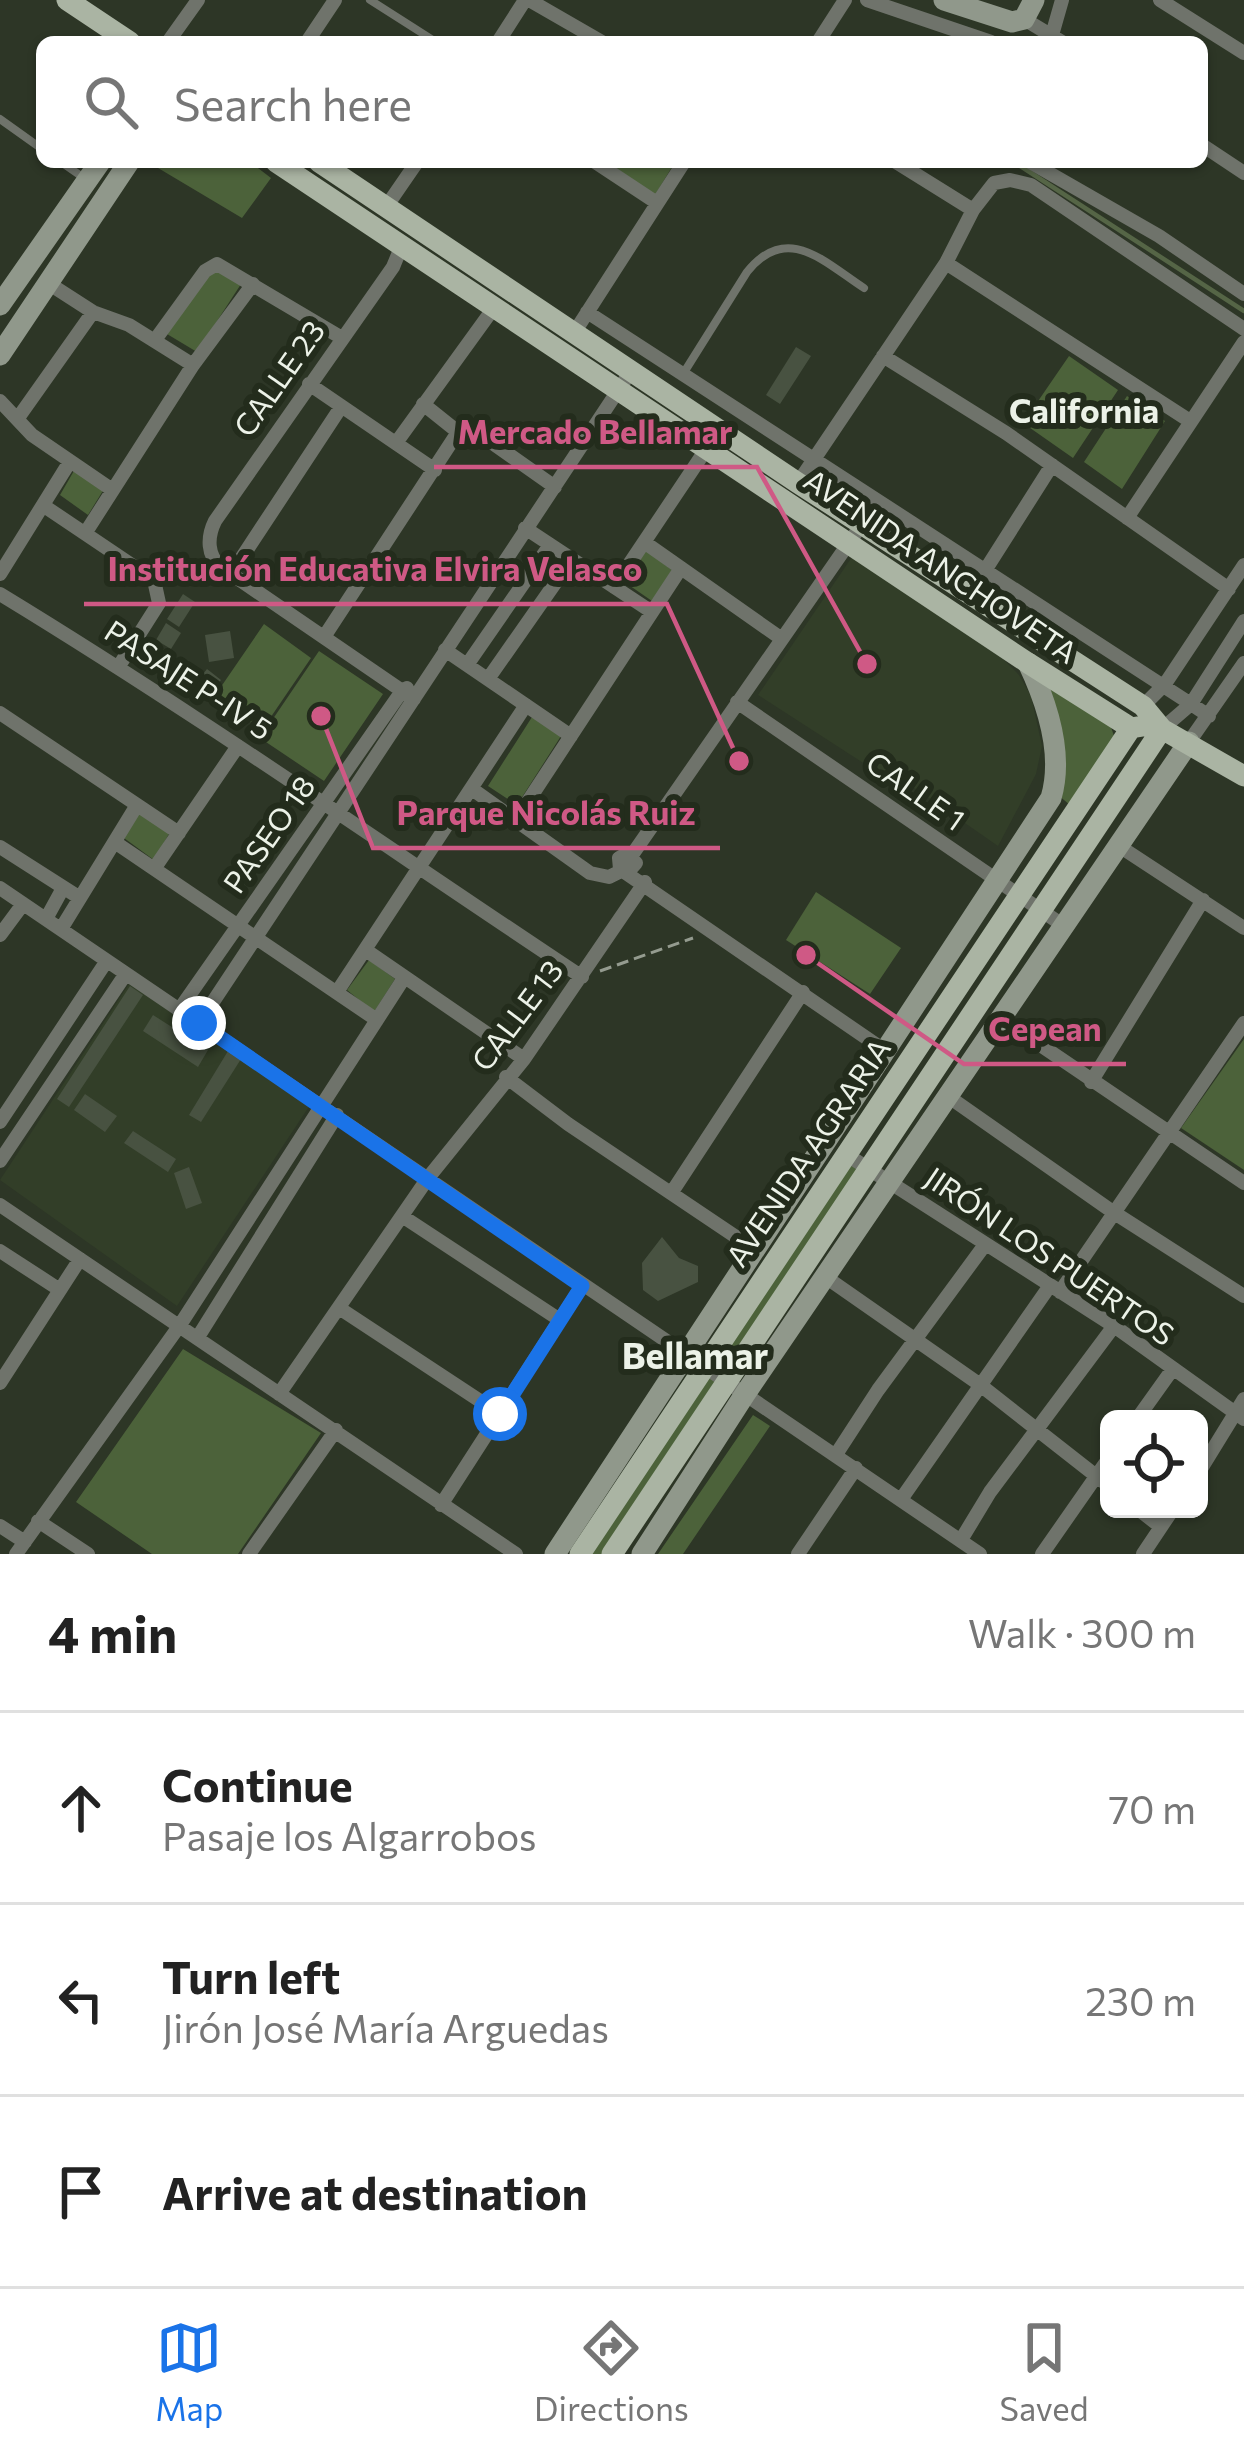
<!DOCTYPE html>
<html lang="en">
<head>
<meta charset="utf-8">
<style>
	body { margin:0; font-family:Commissioner,sans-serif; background:#f6f6f6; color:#222 }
	.controls { position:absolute; right:36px; bottom:36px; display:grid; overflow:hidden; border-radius:18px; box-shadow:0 3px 9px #0004 }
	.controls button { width:108px; height:108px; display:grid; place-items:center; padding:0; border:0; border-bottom:3px solid #e0e0e0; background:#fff; color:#222; font:60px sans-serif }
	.stop { position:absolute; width:36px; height:36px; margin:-27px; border:9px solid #1a73e8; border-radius:50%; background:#fff }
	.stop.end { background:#1a73e8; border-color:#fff; box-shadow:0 3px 12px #0008 }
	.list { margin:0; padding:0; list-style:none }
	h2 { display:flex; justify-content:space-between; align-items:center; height:156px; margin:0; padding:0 48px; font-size:51px }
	h2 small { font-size:39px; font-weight:400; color:#767676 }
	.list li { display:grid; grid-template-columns:78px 1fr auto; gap:36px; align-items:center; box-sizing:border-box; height:192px; padding:0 48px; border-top:3px solid #e0e0e0 }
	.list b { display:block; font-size:45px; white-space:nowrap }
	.list p { margin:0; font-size:39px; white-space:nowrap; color:#767676 }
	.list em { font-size:39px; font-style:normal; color:#767676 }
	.icon { flex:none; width:66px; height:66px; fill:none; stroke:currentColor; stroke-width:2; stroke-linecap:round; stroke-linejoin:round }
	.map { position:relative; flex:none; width:1244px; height:1554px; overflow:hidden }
	.search { position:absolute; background:#fff; box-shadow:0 3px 9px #0004; left:36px; right:36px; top:36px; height:132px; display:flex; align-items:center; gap:30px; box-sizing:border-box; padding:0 42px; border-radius:18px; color:#767676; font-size:45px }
	.sheet { height:732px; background:#fff }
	nav { display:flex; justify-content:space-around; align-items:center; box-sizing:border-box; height:168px; border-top:3px solid #e0e0e0; background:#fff; font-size:33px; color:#767676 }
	nav a { display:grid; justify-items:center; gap:6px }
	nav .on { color:#1a73e8 }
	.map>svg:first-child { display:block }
	.built { fill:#323e28 }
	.green { fill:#4c623a }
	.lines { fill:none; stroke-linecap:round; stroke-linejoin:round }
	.stream { stroke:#556546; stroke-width:4.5 }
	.building { fill:#485241 }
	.path { stroke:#949b8f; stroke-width:3; stroke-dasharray:12 6; stroke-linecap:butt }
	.lane { stroke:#6f736b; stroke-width:8 }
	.street { stroke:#6f736b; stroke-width:14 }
	.secondary { stroke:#90988b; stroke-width:21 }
	.primary { stroke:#aab4a3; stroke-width:21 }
	.route { stroke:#1a73e8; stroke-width:15 }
	.labels { text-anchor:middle; stroke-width:12; stroke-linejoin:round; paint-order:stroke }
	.street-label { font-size:30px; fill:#ecf2e8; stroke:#232c1c }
	.neighbourhood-label { font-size:33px; font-weight:bold; fill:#ecf2e8; stroke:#232c1c }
	.quarter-label { font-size:36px; font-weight:bold; fill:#ecf2e8; stroke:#232c1c }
	.leader { fill:none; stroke:#cf5985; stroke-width:4.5 }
	.callout-dot { fill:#cf5985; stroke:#232c1c; stroke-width:4.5 }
	.callout-label { font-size:33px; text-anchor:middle; font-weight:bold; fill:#cf5985; stroke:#232c1c; stroke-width:12; stroke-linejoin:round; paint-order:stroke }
</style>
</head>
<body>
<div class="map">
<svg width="1244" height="1554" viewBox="0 0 1244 1554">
	<rect width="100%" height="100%" fill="#2d3626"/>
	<!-- built -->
	<path class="built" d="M852,557L1000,656L1019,675L1031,696L1042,746L1036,774L998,846L890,771L885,777L758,695Z
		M129,984L312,1102L177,1306L0,1180Z"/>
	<!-- green -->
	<path class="green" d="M148,162H250L271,178L242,218Z
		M607,162H675L655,195Z
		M212,266L241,284L197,352L167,334Z
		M1069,356L1118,390L1073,458L1023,423Z
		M1127,396L1165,421L1122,489L1084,462Z
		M75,469L104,489L88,515L60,495Z
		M644,549L672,570L652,601L623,581Z
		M264,624L311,658L262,730L214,697Z
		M319,651L383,694L324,781L260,738Z
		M1042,677L1110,724L1115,739L1070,805L1058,795Z
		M532,717L561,736L517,805L488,786Z
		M140,812L170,832L154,860L124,838Z
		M816,892L901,948L870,994L786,940Z
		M369,960L395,979L374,1012L347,990Z
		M1244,1039V1170L1181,1128Z
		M845,1158L862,1170L724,1376L707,1364Z
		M183,1349L321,1433L238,1554H152L76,1502Z
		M704,1370L722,1382L609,1554H583Z
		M753,1415L770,1426L683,1554H658Z"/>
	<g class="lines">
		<!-- stream -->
		<path class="stream" d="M1014,162L1244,311"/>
	</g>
	<!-- building -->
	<path class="building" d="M796,347L811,356L780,404L766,395Z
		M183,594L195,602L179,627L167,619Z
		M166,623L181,633L171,649L156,640Z
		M230,631L234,658L209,662L205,635Z
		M153,642L168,652L158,667L143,657Z
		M207,669L221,680L211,694L196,683Z
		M130,986L143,995L69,1107L57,1099Z
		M153,1015L208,1050L198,1067L143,1031Z
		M228,1051L241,1059L201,1122L189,1115Z
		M85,1094L117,1116L105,1132L74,1110Z
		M133,1131L176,1159L168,1172L124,1143Z
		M189,1167L202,1203L186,1209L174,1173Z
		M662,1237L679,1258L698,1266V1282L658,1301L643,1290L642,1263Z"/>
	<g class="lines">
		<!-- path -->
		<path class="path" d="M600,971L693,938"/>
		<!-- lane -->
		<path class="lane" d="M370,0L436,42
			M0,119L42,149
			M61,162L84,178
			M683,374L747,272C787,222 824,262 864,288"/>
		<!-- street -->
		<path class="street" d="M529,0L602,42
			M867,0L991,42
			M1160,0L1244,53
			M1024,19L1062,42
			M168,42L198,0
			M307,42L335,0
			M498,42L525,0
			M818,42L845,0
			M1050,42L1062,0
			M1202,145L1244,173
			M595,162L657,203
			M896,162L973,210
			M1030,162L1159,236L1244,294
			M386,207L417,162
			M402,245L393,267L215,521C207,537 207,556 221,567L414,699
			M946,263L1190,421
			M48,283L93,312L129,325L193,365
			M587,312L1191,704L1244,621
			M574,333L684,162
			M155,340L205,271L217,264L342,338
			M883,356L1006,433L1229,589
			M309,384L435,470
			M0,401L32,435L111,489
			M423,404L458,432L474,430L555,487
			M18,418L93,312
			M396,443L493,309
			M798,483L946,263L973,210L994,183L1010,180L1031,185L1244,329
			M44,506L154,580L159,603L119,666
			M1127,518L1244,342
			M525,528L652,612
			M86,532L193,365L253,284
			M644,542L782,639
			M986,569L1052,465
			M0,574L69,463
			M231,574L341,407
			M614,587L707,448
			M0,594C199,715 389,849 582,977
			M324,637L458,432
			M445,650L571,736
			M467,665L550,545
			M488,679L572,559
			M737,702L1064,926
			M1143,706L1165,684L1244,565
			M0,713L179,833
			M1162,729L1191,704L1209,716
			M1189,742L1244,663
			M472,789L590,873L609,877L623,870
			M517,818L681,568
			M116,843L377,1020
			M1119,846L1244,928
			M0,847L80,898
			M632,855L862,524
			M156,866L238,746
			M629,871L636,863L626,854L619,858L620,869L884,1050
			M0,888L980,1554
			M46,919L63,888
			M61,929L137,805
			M0,935L23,904
			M367,951L524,1059
			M337,992L526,705
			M179,1010L402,691L407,688
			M1002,1019L1244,1183
			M199,1023L631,371
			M506,1077L568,1124L754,1249
			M1091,1082L1203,900
			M949,1097L1113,1212L1244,1296
			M0,1122L106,962
			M844,1153L1114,1326L1244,1419
			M0,1161L125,975
			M672,1192L803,992
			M0,1205L516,1554
			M402,1216L560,1320
			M0,1251L60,1290
			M827,1278L979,1384L1109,1486
			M1060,1292L1244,1023
			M339,1308L500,1414
			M198,1337L337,1115
			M0,1383L80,1259
			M279,1394L428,1178L524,1059L645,882
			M1137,1419L1172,1370
			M837,1453L878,1390L984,1246
			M1199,1472L1244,1399
			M902,1498L1049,1287
			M441,1505L582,1286
			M1138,1509L1161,1527
			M38,1521L88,1554
			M0,1526L25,1542
			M961,1540L990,1492L1114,1326
			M16,1554L180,1325L404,978
			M249,1554L336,1430
			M798,1554L856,1468
			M1042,1554L1109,1458
			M1143,1554L1173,1509"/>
		<!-- secondary -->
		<path class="secondary" d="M944,0L1012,22L1024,19L1034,0
			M0,305L100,162
			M0,355L129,162
			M555,1554L1051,798C1064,754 1047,703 1028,663
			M642,1554L745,1394L1189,742"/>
		<!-- primary -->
		<path class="primary" d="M67,0L130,42
			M276,162L1028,663L1131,728L1155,724
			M319,162L798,483L1143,706L1162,729L1244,776
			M580,1554L1131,728
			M612,1554L1162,729"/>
	</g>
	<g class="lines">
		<!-- route -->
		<path class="route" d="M199,1023L582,1286L500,1414"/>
	</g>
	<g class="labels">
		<!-- street labels -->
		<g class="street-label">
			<text transform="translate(280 379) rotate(-55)" y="10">CALLE 23</text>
			<text transform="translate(940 567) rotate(34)" y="10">AVENIDA ANCHOVETA</text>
			<text transform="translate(188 681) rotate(33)" y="10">PASAJE P-IV 5</text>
			<text transform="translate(915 792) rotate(35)" y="10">CALLE 1</text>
			<text transform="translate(270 835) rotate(-55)" y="10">PASEO 18</text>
			<text transform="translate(518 1016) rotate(-53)" y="10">CALLE 13</text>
			<text transform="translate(809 1153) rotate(-56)" y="10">AVENIDA AGRARIA</text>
			<text transform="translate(1049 1257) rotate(34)" y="10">JIRÓN LOS PUERTOS</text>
		</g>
		<!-- neighbourhood labels -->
		<g class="neighbourhood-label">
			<text x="1084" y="423">California</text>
		</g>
		<!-- quarter labels -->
		<g class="quarter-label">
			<text x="695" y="1369">Bellamar</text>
		</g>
	</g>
	<!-- callouts -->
	<path class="leader" d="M867 664L757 467H434M739 761L667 604H84M321 716L373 848H720M806 955L964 1064H1126"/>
	<g class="callout-dot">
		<circle cx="867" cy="664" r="12"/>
		<circle cx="739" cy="761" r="12"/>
		<circle cx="321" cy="716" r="12"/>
		<circle cx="806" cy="955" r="12"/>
	</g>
	<g class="callout-label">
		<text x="595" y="444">Mercado Bellamar</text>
		<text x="375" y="581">Institución Educativa Elvira Velasco</text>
		<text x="546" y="825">Parque Nicolás Ruiz</text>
		<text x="1045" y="1041">Cepean</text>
	</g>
</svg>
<div class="controls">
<button><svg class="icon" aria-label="locate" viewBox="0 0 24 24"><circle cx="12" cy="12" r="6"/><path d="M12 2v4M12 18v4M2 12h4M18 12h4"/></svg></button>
</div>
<div class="stop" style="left:500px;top:1414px"></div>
<div class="stop end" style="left:199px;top:1023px"></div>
<div class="search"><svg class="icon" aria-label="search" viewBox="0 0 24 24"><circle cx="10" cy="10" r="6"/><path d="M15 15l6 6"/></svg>Search here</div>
</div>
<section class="sheet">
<h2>4 min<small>Walk · 300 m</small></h2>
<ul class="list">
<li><svg class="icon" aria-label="ahead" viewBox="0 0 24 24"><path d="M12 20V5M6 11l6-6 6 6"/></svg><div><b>Continue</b><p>Pasaje los Algarrobos</p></div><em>70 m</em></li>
<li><svg class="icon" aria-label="left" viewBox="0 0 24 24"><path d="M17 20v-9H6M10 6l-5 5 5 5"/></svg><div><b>Turn left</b><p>Jirón José María Arguedas</p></div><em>230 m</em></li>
<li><svg class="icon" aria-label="arrive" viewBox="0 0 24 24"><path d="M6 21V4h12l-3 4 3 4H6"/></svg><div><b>Arrive at destination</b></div></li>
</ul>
</section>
<nav>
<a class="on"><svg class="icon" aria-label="map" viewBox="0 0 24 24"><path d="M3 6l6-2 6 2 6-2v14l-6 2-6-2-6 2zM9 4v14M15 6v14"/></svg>Map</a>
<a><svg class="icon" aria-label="directions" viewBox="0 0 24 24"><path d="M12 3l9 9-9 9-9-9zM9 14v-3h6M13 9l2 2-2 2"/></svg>Directions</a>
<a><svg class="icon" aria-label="saved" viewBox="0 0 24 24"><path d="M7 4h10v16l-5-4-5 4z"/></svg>Saved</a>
</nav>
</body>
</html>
